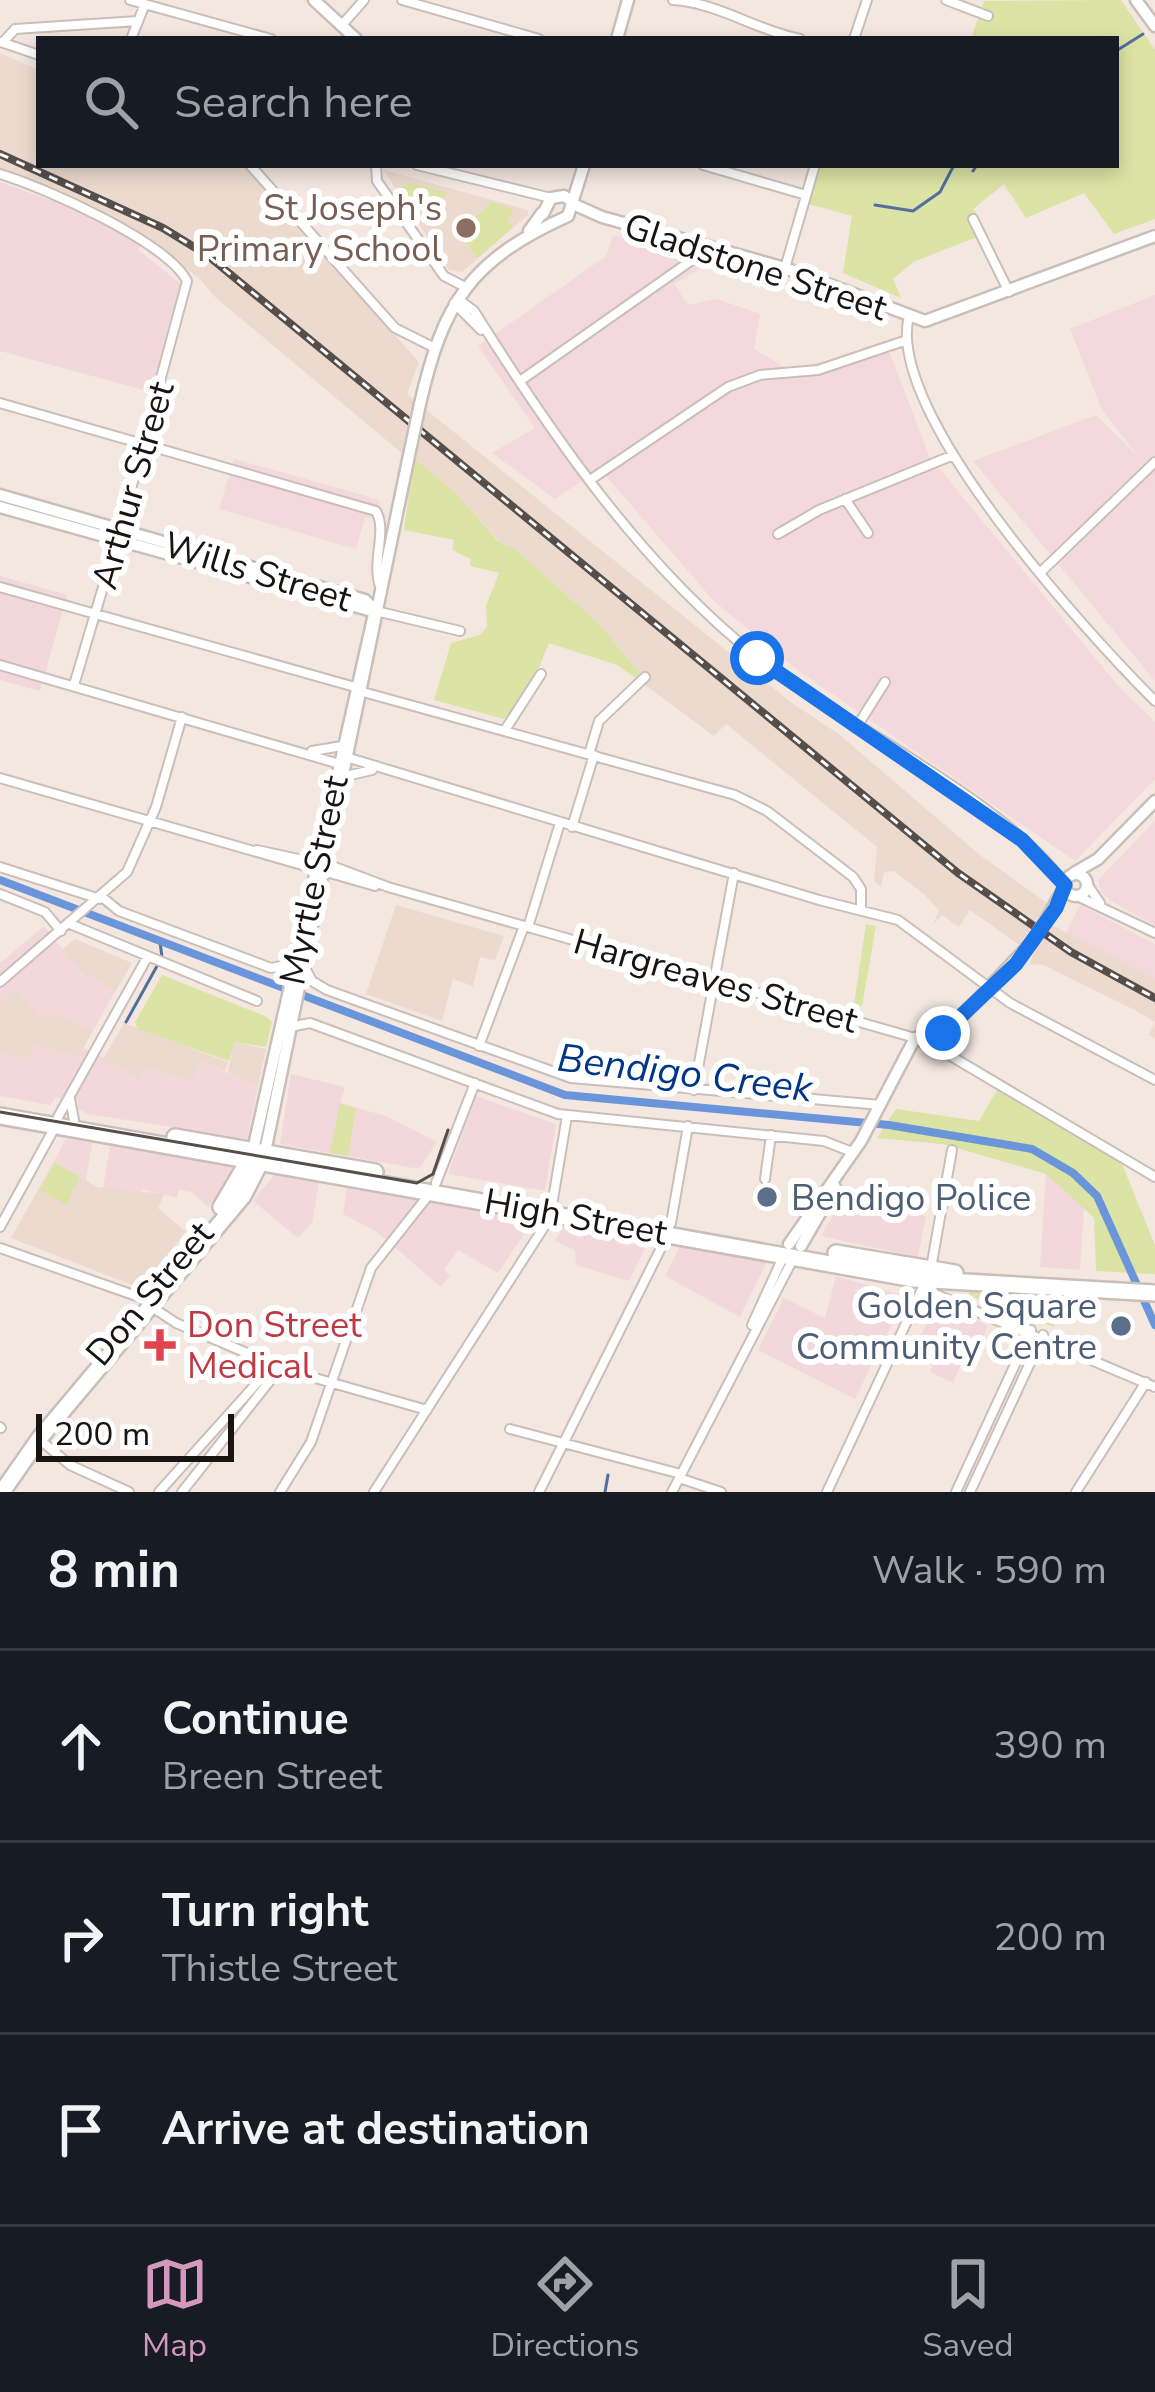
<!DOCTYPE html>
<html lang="en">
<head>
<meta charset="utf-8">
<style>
	body { margin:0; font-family:"Nunito Sans",sans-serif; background:#20242c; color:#f1f3f6 }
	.scale { position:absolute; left:36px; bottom:30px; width:198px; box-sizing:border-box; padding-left:12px; border:6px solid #181412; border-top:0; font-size:33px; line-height:42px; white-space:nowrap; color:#181412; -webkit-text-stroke:9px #fff; paint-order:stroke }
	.stop { position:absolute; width:36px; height:36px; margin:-27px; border:9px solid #1a73e8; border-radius:50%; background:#fff }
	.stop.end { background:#1a73e8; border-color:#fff; box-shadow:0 3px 12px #0008 }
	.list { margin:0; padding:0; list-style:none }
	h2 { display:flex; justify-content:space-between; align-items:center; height:156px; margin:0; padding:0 48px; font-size:51px }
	h2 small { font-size:39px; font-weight:400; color:#9ea1a6 }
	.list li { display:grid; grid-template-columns:78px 1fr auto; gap:36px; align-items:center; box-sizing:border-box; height:192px; padding:0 48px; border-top:3px solid #363941 }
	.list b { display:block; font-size:45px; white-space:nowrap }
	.list p { margin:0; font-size:39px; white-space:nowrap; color:#9ea1a6 }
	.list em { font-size:39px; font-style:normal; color:#9ea1a6 }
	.icon { flex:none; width:66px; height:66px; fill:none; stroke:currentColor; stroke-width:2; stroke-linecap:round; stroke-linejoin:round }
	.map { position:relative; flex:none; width:1155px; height:1492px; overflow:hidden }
	.search { position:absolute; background:#171b24; box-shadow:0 6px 18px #0003; left:36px; right:36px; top:36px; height:132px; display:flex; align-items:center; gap:30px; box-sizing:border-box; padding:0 42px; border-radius:0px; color:#9ea1a6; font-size:45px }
	.sheet { height:732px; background:#171b24 }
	nav { display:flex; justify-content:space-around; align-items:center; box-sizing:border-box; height:168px; border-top:3px solid #363941; background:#171b24; font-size:33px; color:#9ea1a6 }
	nav a { display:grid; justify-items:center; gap:6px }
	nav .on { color:#d299bc }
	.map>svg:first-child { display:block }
	.commercial { fill:#f3d8db }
	.industrial { fill:#f3d8dd }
	.built { fill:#ecdace }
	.green { fill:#dbe3a5 }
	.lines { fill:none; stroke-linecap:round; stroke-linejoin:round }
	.stream { stroke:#516e9f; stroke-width:3 }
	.canal { stroke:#6a95db; stroke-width:8 }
	.street-casing { stroke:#cabfb8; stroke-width:12 }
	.secondary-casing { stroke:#cabfb8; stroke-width:15 }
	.highway-casing { stroke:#cabfb8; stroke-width:20 }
	.street { stroke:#fff; stroke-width:8 }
	.secondary { stroke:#fff; stroke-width:10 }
	.highway { stroke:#fff; stroke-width:15 }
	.tram { stroke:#554e4b; stroke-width:3 }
	.rail-casing { stroke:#554e4b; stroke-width:8 }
	.rail { stroke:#fff; stroke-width:3; stroke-dasharray:9; stroke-linecap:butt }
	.secondary-bridge-casing { stroke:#cabfb8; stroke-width:15; stroke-linecap:butt }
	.secondary-bridge { stroke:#fff; stroke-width:10 }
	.route { stroke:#1a73e8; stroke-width:15 }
	.education-dot { fill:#8d6e63; stroke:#fff; stroke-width:4.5 }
	.service-dot { fill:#5c6f8a; stroke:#fff; stroke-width:4.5 }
	.health-dot { fill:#e0444e; stroke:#fff; stroke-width:4.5 }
	.labels { text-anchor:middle; stroke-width:12; stroke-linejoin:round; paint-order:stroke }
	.education-label { font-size:36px; fill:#785e54; stroke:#fff; text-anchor:end }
	.street-label { font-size:36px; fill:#181412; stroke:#fff }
	.service-label { font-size:36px; fill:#4e5e75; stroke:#fff; text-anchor:start }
	.health-label { font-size:36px; fill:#be3a42; stroke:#fff; text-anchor:start }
	.water-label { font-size:39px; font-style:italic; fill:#013687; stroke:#fff }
</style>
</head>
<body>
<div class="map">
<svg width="1155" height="1492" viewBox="0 0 1155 1492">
	<rect width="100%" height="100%" fill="#f3e7e0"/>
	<!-- commercial -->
	<path class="commercial" d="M0,182L97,217L140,246L138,250L180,283L151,392L0,351Z
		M0,576L67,595L40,691L0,680Z
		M44,926L85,978L90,975L115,992L94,1029L48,1012L41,1020L0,1002V963Z
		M33,1045L78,1058L84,1048L138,1077L143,1068L192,1081L198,1061L236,1076L258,1086L247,1139L88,1114L56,1097L50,1105L0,1096V1053L29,1059Z
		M291,1074L345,1087L340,1103L386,1116L437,1142L419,1169L280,1144Z
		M476,1096L556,1124L545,1191L448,1174Z
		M66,1139L92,1143L86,1180L54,1161Z
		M110,1146L233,1167L235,1172L208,1207L191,1192L179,1190L177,1198L142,1189L139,1193L103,1188Z
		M275,1174L319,1182L312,1223L298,1238L253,1201Z
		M1046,1174L1084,1208L1080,1270L1040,1267Z
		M347,1187L433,1200L535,1217L498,1273L458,1250L444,1270L450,1275L441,1287L377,1232L343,1214Z
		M842,1200L926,1216L918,1257L821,1236Z
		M566,1224L650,1238L629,1281L576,1265L575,1250L555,1241Z
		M681,1244L768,1259L740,1317L665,1276Z
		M836,1276L906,1296L855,1399L758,1350L784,1298L825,1318Z
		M937,1305L988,1325L976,1358L965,1354L953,1383L930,1372L938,1355L916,1344Z"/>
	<!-- industrial -->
	<path class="industrial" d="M613,235L709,263L674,284L688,305L717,299L760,314L754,349L786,368L833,360L885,340L929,456L1119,687L1155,722V779L1075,861L796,669L713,600L600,469L555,499L492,453L535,428L478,346L606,256Z
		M1155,295V681L973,461L1096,415L1139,457L1102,410L1070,329Z
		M234,459L380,500L376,519L365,517L356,549L219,509Z
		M1155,821V925L1116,904L1101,892L1098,880Z
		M1080,905L1155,944V979L1066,933Z"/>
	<!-- built -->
	<path class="built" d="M0,53L39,70V165H244L419,362L407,394L414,400L403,454L215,297L198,277L104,213L0,170Z
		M384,170L528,210V215L462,272L449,270Z
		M424,408L792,703L840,735L980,855L1047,903L1042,920L1155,979V1038L1149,1035L1155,1022L1133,1009L1043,965L1030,964L1036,945L1030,940L1018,944L970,910L959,927L942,915L932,926L939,911L925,895L894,871L884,872L881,887L874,881L877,847L726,724L714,736L637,679L639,672L597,622L515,549L499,541L458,495L414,458Z
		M396,905L504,936L495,960L480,957L473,986L453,979L442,1021L366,994Z
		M75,939L132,963L115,992L90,975L86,978L62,950Z
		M15,989L41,1019L48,1012L94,1029L78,1058L33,1045L30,1059L0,1053V1002Z
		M124,1023L228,1062L225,1071L199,1061L193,1081L144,1068L139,1078L103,1059Z
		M234,1042L266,1049L258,1086L228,1072Z
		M54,1161L97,1187L164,1194L158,1208L186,1232L140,1288L11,1238Z"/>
	<!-- green -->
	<path class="green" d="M1121,0L1155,50V219L1114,234L1084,193L1026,218L1004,184L973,209L977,214L967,221L977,237L913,262L893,279L901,298L843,273L852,216L809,204L821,165H1116V39H971L984,1Z
		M411,183L448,193L421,216L401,188Z
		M492,202L514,210L507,221L513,227L478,258L458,233Z
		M414,458L458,495L498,541L515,549L597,622L639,672L637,679L617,665L549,643L531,687L504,719L434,700L451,643L480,635L487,626L486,606L499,573L470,566L471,559L452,550L454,540L404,530Z
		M866,924L876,926L862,1006L854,1004Z
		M162,975L267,1017L272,1022L266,1047L235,1042L229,1061L138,1029L135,1022Z
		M997,1090L1122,1164L1155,1245V1274L1096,1271L1094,1218L1046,1174L943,1144L877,1138L896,1109L979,1121Z
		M340,1103L356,1108L348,1156L330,1153Z
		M55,1163L80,1177L73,1190L51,1179L73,1192L66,1205L40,1190Z
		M969,1292L1055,1298L1054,1327L969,1296Z"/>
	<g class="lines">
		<!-- stream -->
		<path class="stream" d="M1116,51L1143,34
			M973,171L977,165
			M875,205L913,211L940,192L954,165
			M126,1022L162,957L160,942
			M605,1492L608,1475"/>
		<!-- canal -->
		<path class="canal" d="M0,880L565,1095L889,1125L1032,1149L1073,1173L1097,1196L1155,1325"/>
		<!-- street casing -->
		<g class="street-casing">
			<path id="street" d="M130,0L271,39
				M402,0L539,39
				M673,0C719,3 755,30 800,39
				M946,0L988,16
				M341,26L364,0
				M131,39L145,4
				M854,39L867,0
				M1,42L39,55
				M3,42L15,29L138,21
				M250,165L395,328L433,347
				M376,165L377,181L444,276L463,286
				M417,165L551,198
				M703,165L806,195
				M0,174C44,187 167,242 187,281L120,530
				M973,219L1009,292
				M785,268L815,165
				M458,299L474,311C552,435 641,565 757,657C839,722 1012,805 1065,885
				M454,303L481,330
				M909,316C884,412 1087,633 1155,701
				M520,381L692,260L703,245
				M0,403L376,511C388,532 370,563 381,589
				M590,480L728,387L760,375L818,370L904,341
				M845,499L868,533
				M778,534L819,510L951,456
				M1042,571L1155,462
				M0,587L355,687
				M376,611L460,631
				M0,665L343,765
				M74,685L117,540
				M363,692L735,795L767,811L853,877L861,889V907
				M856,728L885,682
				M505,730L541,674
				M312,751L342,746
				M589,754L599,721L645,677
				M346,757L819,900L898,920L1010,1003L1155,1080
				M346,776L372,770
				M0,778L375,886
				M572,827L594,755
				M257,850L335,867L388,887L915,1038
				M0,867L100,899
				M1087,884L1100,903
				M0,894L45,912L61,931
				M1077,896L1155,933
				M102,897L119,911L271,968L295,963
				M70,924L257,1001
				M528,927L560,823
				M304,966L312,981L327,990L571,1078L881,1105
				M0,982L127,872L156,807L182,717
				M290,1027L310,1023L558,1114L824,1141L852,1152
				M479,1046L524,926
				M934,1046L1155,1177
				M694,1090L734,873
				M70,1099L74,1120
				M58,1117L148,956
				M765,1179L771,1135
				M436,1183L475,1083
				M552,1205L567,1116
				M671,1223L688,1126
				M0,1227L55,1127
				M0,1248L145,1299
				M931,1268L952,1150
				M923,1289L1155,1387
				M921,1296L949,1300
				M152,1307L176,1323L287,1370L427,1410
				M752,1325L783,1257
				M0,1427L1,1428
				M510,1429L681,1474
				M39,1439L70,1465L129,1492
				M679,1478L721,1492
				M159,1492L273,1365
				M182,1492L280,1368
				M280,1492L311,1442L371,1268L431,1192
				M374,1492L551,1216
				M539,1492L667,1236
				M672,1492L793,1259
				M827,1492L923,1287
				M956,1492L1031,1330
				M970,1492L1043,1335
				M1076,1492L1146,1382"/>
		</g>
		<!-- secondary casing -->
		<g class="secondary-casing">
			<path id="secondary" d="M314,0L356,39
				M1136,0L1155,26
				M617,39L628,0
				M573,204L602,217L785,268L925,321L1155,236
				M543,214L551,198L564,196L573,202
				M529,231L542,213
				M420,404C443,303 470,260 568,216L584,165
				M0,495L365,600L376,611
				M0,507L372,611
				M1074,873L1098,859L1155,801
				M1065 885a11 11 0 1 1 22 0a11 11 0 1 1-22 0Z
				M1045,922L1065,886
				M253,1150L374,614
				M265,1152L408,460
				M789,1244L861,1141L915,1038L934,1046L1032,942
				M801,1246L835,1187"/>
		</g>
		<!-- highway casing -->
		<g class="highway-casing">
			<path id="highway" d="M0,1116L914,1279L1155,1293
				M175,1137L375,1172
				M221,1207L251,1156
				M836,1253L955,1273
				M2,1492L39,1439L243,1196L264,1155"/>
		</g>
		<!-- street -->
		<use href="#street" class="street"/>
		<!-- secondary -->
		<use href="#secondary" class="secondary"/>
		<!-- highway -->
		<use href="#highway" class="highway"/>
		<!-- tram -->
		<path class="tram" d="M0,1112L417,1183L433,1174L448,1130"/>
		<!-- rail casing -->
		<g class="rail-casing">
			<path id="rail" d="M0,154L163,228L207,255L958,873L1071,952L1155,998"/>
		</g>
		<!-- rail -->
		<use href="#rail" class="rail"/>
		<!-- secondary-bridge casing -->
		<g class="secondary-bridge-casing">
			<path id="secondary-bridge" d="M408,460L420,404
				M1032,942L1045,922"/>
		</g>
		<!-- secondary-bridge -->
		<use href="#secondary-bridge" class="secondary-bridge"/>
	</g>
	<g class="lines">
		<!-- route -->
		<path class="route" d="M757,658L1022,840L1065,885L1056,908L1016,964L943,1033"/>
	</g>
	<!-- markers -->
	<circle class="education-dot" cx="466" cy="228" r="12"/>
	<g class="service-dot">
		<circle cx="767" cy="1197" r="12"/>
		<circle cx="1121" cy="1326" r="12"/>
	</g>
	<path class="health-dot" d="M154 1327h12v12h12v12h-12v12h-12v-12h-12v-12h12z"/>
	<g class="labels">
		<!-- education labels -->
		<g class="education-label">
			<text x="442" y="220">St Joseph's<tspan x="442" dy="41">Primary School</tspan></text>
		</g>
		<!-- street labels -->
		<g class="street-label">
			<text transform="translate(756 266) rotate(18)" y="13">Gladstone Street</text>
			<text transform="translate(132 485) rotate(-74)" y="13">Arthur Street</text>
			<text transform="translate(258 571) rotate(17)" y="13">Wills Street</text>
			<text transform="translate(313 880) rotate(-78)" y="13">Myrtle Street</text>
			<text transform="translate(716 980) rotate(16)" y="13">Hargreaves Street</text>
			<text transform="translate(576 1216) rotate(10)" y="13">High Street</text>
			<text transform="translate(149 1293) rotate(-50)" y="13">Don Street</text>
		</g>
		<!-- service labels -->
		<g class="service-label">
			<text x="791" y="1210">Bendigo Police</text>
			<text x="1097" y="1318" text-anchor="end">Golden Square<tspan x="1097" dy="41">Community Centre</tspan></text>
		</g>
		<!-- health labels -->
		<g class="health-label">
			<text x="187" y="1337">Don Street<tspan x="187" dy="41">Medical</tspan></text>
		</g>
		<!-- water labels -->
		<g class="water-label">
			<text transform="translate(685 1072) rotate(7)" y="14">Bendigo Creek</text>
		</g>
	</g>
</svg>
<div class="scale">200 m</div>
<div class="stop" style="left:757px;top:658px"></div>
<div class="stop end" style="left:943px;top:1033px"></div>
<div class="search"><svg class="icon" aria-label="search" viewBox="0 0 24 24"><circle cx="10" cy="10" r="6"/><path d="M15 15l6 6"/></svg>Search here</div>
</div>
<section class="sheet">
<h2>8 min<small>Walk · 590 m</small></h2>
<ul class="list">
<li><svg class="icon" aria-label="ahead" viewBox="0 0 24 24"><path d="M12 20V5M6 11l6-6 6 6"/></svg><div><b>Continue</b><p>Breen Street</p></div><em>390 m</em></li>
<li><svg class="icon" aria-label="right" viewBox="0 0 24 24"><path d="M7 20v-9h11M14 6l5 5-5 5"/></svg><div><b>Turn right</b><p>Thistle Street</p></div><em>200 m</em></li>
<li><svg class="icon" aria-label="arrive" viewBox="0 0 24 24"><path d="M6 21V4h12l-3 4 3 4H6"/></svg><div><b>Arrive at destination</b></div></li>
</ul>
</section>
<nav>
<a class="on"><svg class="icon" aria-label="map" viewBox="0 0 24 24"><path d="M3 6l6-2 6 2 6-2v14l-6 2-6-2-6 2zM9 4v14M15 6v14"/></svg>Map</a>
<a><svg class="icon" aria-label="directions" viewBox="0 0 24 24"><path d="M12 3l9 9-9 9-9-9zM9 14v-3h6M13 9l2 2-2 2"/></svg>Directions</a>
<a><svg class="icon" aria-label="saved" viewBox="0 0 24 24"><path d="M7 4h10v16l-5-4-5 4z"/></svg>Saved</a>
</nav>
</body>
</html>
